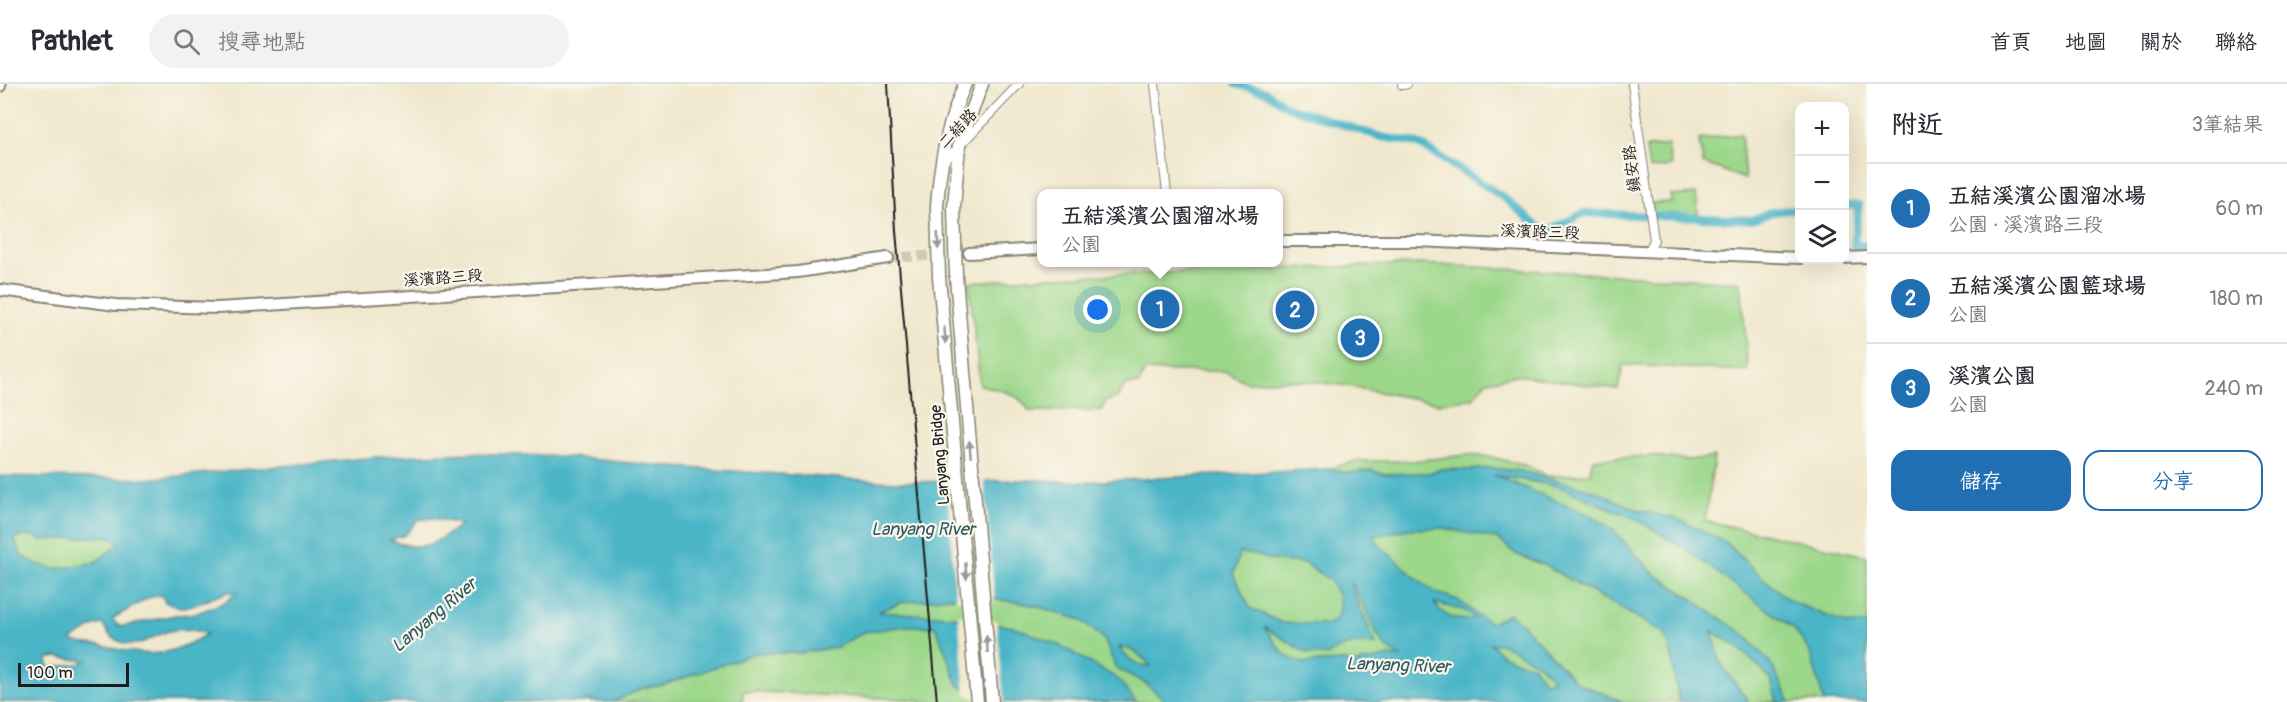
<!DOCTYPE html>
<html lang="zh-TW">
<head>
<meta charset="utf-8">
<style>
	body { margin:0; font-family:Pangolin,"LXGW WenKai TC",sans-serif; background:#f2f2f3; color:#2b2b33 }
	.controls { position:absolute; right:18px; top:18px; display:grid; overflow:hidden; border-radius:12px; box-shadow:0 6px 24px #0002 }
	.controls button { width:54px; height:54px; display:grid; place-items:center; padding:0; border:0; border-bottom:2px solid #e1e1e2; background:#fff; color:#2b2b33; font:30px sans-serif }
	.scale { position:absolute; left:18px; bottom:15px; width:111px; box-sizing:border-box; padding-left:6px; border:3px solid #1c1c1c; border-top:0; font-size:16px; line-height:21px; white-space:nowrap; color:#1c1c1c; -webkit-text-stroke:4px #fbf7ec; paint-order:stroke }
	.you { position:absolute; left:1098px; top:226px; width:21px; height:21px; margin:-15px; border:4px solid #fff; border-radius:50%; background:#1a73e8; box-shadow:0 0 0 9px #1a73e833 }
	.badge { display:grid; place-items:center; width:39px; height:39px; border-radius:50%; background:#1f6fb2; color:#fff; font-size:20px; font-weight:700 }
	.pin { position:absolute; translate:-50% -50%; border:3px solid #fff; box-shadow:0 2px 6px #0006 }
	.popup { position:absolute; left:1037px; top:105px; width:246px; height:78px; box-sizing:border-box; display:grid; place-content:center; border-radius:12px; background:#fff; filter:drop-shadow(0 2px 4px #0005); font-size:20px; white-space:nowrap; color:#7c7c81 }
	.popup b { font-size:22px; color:#2b2b33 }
	.popup::after { content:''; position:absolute; left:50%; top:100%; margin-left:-12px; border:12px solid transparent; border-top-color:#fff }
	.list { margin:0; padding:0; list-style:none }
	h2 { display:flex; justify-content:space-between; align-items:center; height:78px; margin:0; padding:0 24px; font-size:26px }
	h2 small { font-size:20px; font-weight:400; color:#7c7c81 }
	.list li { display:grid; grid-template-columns:39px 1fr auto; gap:18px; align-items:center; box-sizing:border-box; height:90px; padding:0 24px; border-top:2px solid #e1e1e2 }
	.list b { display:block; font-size:22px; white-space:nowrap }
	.list p { margin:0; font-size:20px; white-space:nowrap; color:#7c7c81 }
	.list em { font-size:20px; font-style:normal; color:#7c7c81 }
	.actions { display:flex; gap:12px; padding:18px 24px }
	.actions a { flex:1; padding:14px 0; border:2px solid #1f6fb2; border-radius:18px; text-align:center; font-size:21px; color:#1f6fb2 }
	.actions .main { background:#1f6fb2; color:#fff }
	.icon { flex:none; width:33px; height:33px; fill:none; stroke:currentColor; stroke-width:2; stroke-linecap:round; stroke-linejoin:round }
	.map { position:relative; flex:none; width:1867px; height:618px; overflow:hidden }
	header { display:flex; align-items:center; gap:36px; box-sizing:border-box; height:84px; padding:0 30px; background:#fff; border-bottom:2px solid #e1e1e2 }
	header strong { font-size:28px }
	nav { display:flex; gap:33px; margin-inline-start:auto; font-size:21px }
	.search { width:420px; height:54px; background:#f2f2f3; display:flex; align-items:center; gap:15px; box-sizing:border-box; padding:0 21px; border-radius:33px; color:#7c7c81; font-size:22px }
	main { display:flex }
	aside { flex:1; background:#fff }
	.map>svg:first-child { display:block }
	.green { fill:#9cd78a; stroke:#5c7a53; stroke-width:1.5 }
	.water { fill:#4ab5c7; stroke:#336872; stroke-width:1.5; fill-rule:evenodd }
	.pier { fill:#f0e8ce }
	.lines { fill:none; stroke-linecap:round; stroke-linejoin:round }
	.canal { stroke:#4ab5c7; stroke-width:8 }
	.secondary-tunnel { stroke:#d0c9b3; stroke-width:10; stroke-dasharray:10 5; stroke-linecap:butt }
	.street-casing { stroke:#868275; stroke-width:10 }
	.secondary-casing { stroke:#868275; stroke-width:14 }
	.primary-casing { stroke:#868275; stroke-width:15 }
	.street { stroke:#fff; stroke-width:8 }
	.secondary { stroke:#fff; stroke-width:10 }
	.primary { stroke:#fff; stroke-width:12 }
	.rail { stroke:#1c1c1c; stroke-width:2 }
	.primary-bridge-casing { stroke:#868275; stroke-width:15; stroke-linecap:butt }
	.primary-bridge { stroke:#fff; stroke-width:12 }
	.oneway { fill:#999 }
	.labels { text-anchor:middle; stroke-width:4.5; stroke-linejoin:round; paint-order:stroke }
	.street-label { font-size:16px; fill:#1c1c1c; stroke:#fbf7ec }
	.water-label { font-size:18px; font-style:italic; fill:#2e5960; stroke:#fbf7ec }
</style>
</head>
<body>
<header>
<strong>Pathlet</strong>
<div class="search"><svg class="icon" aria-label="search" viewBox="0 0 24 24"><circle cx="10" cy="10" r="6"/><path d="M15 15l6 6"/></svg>搜尋地點</div>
<nav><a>首頁</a><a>地圖</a><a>關於</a><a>聯絡</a></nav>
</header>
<main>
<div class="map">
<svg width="1867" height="618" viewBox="0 0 1867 618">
	<rect width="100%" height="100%" fill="#fbf7ec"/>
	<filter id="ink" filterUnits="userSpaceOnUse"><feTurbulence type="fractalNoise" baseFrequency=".0167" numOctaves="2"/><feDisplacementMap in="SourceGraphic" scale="12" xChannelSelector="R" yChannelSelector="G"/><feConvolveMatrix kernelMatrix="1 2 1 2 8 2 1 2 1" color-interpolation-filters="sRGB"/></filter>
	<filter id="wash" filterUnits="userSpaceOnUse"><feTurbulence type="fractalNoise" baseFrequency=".008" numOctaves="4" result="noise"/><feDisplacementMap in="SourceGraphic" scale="24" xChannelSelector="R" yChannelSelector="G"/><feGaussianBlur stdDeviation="1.35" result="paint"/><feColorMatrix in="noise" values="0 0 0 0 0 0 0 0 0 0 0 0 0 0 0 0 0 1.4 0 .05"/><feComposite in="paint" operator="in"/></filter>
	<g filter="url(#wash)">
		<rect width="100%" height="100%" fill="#f0e8ce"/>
		<!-- green -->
		<path class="green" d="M1741,50L1745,95L1703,79L1699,56Z
			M1668,61L1671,82L1649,85L1646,64Z
			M1696,110L1698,132L1653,130L1651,119L1671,118V112Z
			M1421,180L1741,198L1748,287L1623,281L1618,305L1516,291L1485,298L1473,314L1438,319L1342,301L1292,296L1246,298L1225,287H1145L1139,300L1124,302L1118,314L1105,317L1102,326L1029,327C1020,308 998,306 980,301L969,198L1047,193Z
			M1467,371L1492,373L1527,382L1547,392L1589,390L1593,375L1653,372L1687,376L1714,373L1705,437L1867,472V618H1749L1721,580L1711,547L1695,516L1653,489L1611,444L1590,431L1490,391L1469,386L1442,385L1428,389L1385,390L1369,386L1350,389L1328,385L1355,377H1413Z
			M152,429L113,478L54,485L36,480L20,471L13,454L0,442Z
			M1405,432L1498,455L1516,470L1546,482L1663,548C1671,563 1673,573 1674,589C1675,599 1678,608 1679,618H1624L1577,599L1544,597L1522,589L1315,451Z
			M1250,460L1304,475L1347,496L1357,507L1385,562L1401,573L1367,577L1354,580L1346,577L1306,579L1291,575L1282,568L1268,550L1250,524L1233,490L1239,469Z
			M906,511L1003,516L1033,521L1080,535L1138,570L1152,582L1167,618H920V616L743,607L742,618H613L643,604L663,601Z"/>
		<!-- water -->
		<path class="water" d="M471,369L569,373L675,383L896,398L1040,396L1083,398L1328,385L1350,389L1369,386L1385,390L1428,389L1442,385L1469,386L1491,384L1520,387L1571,400L1598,408L1632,424L1680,436L1725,458L1764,495L1792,518L1848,540H1867V618H1824L1810,568L1794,545L1684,464L1636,435L1557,402L1494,391L1590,431L1611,444L1653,489L1744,550L1770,578L1790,618H1777L1771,595L1738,563L1712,547L1721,580L1749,618H1679C1678,608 1675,599 1674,589C1673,573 1671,563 1663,548L1546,482L1516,470L1498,455L1442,444L1409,445L1374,452L1378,460L1418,496L1437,509L1458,516L1477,531L1491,539L1509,530L1521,539L1577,599L1624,618H1167L1145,599L1116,584L1104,555L1081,536L1033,521L1003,516L949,513L900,519L878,528L952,532L1018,544L1065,564L1118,595L1136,618H985L958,601L936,543L906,542L864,548L837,563L801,569H756L663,601L643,604L613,618H590L592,616L583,618H0V392L146,395L376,373ZM432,434L461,440C435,461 422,469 390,456L405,451L418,436ZM32,451L41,456L106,452L112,454L119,460L94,479L54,485L36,480L21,471L14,454ZM1239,469L1256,471L1270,476L1304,479L1330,496L1338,511L1340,524L1336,536L1328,540L1282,539L1250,524L1233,490ZM1349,498C1366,517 1369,542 1384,561C1388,566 1395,569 1400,573L1390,572L1355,580L1346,577L1306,579L1291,575L1282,568L1264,543L1307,569L1327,572C1346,559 1353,559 1376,560ZM228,508L236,509L225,518L195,530L175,531L124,542H119L112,535L148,514L161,511L165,518L179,524L197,520ZM1434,519L1463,526L1475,534C1457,539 1444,533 1434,519ZM102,540C106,544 108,551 113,554C137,570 148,552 170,547C183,544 194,545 207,550C162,577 147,571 98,561C90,559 78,562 71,556L96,541ZM1491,560H1503L1540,581L1554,596L1544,597L1534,582L1515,577L1501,570ZM1119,563C1132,564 1144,573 1151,582C1136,582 1127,575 1119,563ZM56,573L86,577L80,580L49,584L47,575Z"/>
		<!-- pier -->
		<path class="pier" d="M946,394H984L995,518L956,516Z
			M958,530L997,537L1004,618H979L965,609Z"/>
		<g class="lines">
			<!-- canal -->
			<path class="canal" d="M1235,0L1266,8L1288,23L1381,53L1412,58L1421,61L1503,113L1541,145H1552L1584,129L1752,136L1772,128L1800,125
				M1844,122L1859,121L1854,162L1867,161"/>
		</g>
	</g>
	<g filter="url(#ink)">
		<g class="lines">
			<!-- secondary-tunnel -->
			<path class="secondary-tunnel" d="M888,174L969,169"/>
			<!-- street casing -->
			<g class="street-casing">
				<path id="street" d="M1155,0L1167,110
					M1632,0L1654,156L1649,166
					M1402,1L1407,0
					M943,79L1019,0"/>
			</g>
			<!-- secondary casing -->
			<g class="secondary-casing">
				<path id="secondary" d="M0,2V0
					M1278,157H1417L1800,174
					M969,169L1042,165
					M1844,174L1867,173
					M0,206L116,221L217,224L798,188L888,174"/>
			</g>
			<!-- primary casing -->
			<g class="primary-casing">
				<path id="primary" d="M937,122C940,79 947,40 965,0
					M954,124L959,61L982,0
					M939,193L977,618
					M956,193L992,618"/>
			</g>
			<!-- street -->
			<use href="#street" class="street"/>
			<!-- secondary -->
			<use href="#secondary" class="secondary"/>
			<!-- primary -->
			<use href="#primary" class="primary"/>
			<!-- rail -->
			<path class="rail" d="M888,0L896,147L937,618"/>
			<!-- primary-bridge casing -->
			<g class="primary-bridge-casing">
				<path id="primary-bridge" d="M937,122L939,193
					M954,124L956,193"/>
			</g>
			<!-- primary-bridge -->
			<use href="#primary-bridge" class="primary-bridge"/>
		</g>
		<!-- one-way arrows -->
		<defs><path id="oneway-solid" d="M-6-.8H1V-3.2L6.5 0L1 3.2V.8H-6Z" transform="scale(1.5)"/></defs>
		<g class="oneway">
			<use href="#oneway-solid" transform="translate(938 157) rotate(88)"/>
			<use href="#oneway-solid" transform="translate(945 251) rotate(85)"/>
			<use href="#oneway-solid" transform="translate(970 365) rotate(-95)"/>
			<use href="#oneway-solid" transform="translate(966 487) rotate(85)"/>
			<use href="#oneway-solid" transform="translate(987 560) rotate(-95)"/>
		</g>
	</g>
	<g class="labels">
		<!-- street labels -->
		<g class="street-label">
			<text transform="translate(957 44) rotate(-46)" y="6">二結路</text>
			<text transform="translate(1631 85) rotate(-97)" y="6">鎮安路</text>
			<text transform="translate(1540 147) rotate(2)" y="6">溪濱路三段</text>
			<text transform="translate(443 193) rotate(-4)" y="6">溪濱路三段</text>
			<text transform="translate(939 371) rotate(-95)" y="6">Lanyang Bridge</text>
		</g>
		<!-- water labels -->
		<g class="water-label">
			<text x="923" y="451">Lanyang River</text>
			<text transform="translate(434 531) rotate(-40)" y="6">Lanyang River</text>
			<text transform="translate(1398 581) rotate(2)" y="6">Lanyang River</text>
		</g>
	</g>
</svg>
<div class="controls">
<button>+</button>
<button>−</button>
<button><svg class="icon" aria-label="layers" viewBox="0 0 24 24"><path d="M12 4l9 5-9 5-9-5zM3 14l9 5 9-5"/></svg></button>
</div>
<div class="scale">100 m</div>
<div class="you"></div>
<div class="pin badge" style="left:1160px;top:225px">1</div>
<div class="popup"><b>五結溪濱公園溜冰場</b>公園</div>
<div class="pin badge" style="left:1295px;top:226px">2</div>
<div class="pin badge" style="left:1360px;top:254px">3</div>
</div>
<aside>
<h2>附近<small>3筆結果</small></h2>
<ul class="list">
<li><span class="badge">1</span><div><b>五結溪濱公園溜冰場</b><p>公園 · 溪濱路三段</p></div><em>60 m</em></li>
<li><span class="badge">2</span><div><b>五結溪濱公園籃球場</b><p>公園</p></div><em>180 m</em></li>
<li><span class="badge">3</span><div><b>溪濱公園</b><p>公園</p></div><em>240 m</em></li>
</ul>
<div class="actions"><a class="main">儲存</a><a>分享</a></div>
</aside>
</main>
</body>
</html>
